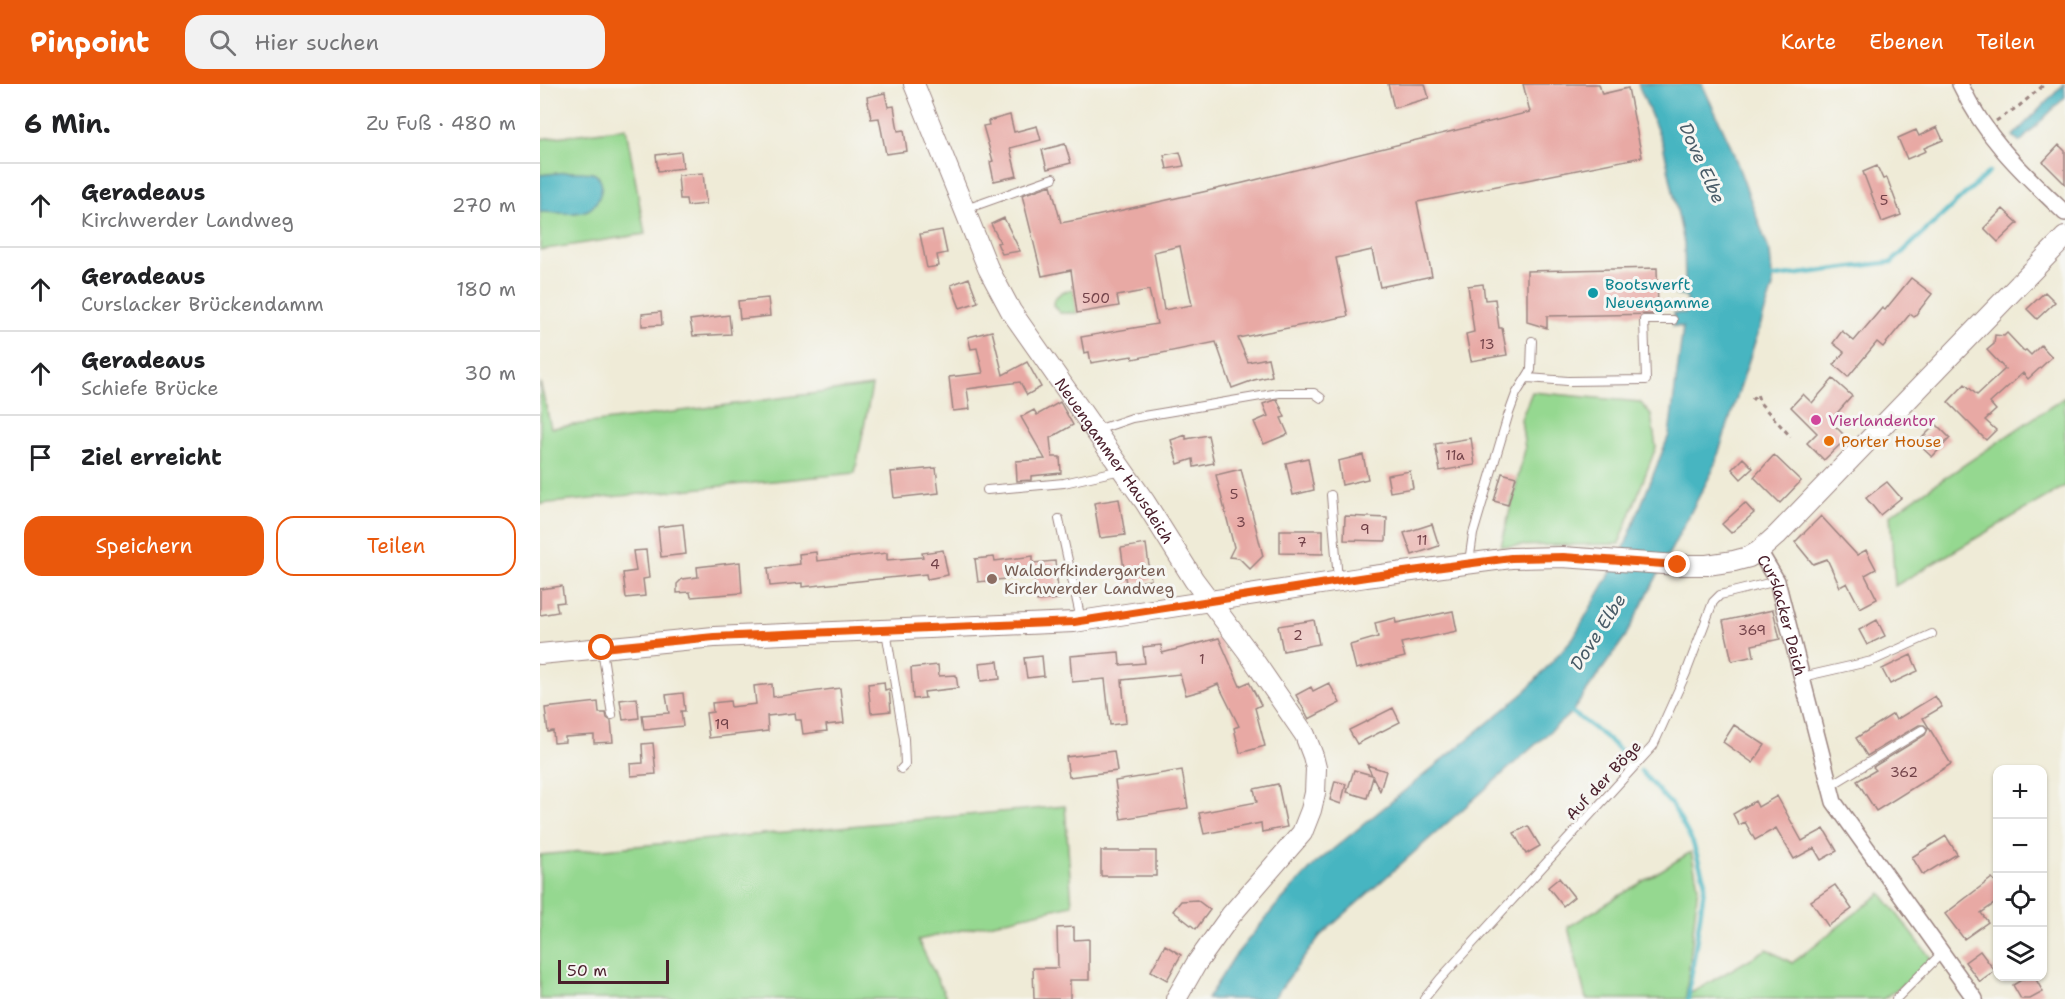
<!DOCTYPE html>
<html lang="de">
<head>
<meta charset="utf-8">
<style>
	body { margin:0; font-family:"Shantell Sans",sans-serif; background:#f2f2f2; color:#202124 }
	.controls { position:absolute; right:18px; bottom:18px; display:grid; overflow:hidden; border-radius:12px; box-shadow:0 2px 4px #0004 }
	.controls button { width:54px; height:54px; display:grid; place-items:center; padding:0; border:0; border-bottom:2px solid #e0e0e0; background:#fff; color:#202124; font:30px sans-serif }
	.scale { position:absolute; left:18px; bottom:15px; width:111px; box-sizing:border-box; padding-left:6px; border:3px solid #4a1f2b; border-top:0; font-size:16px; line-height:21px; white-space:nowrap; color:#4a1f2b; -webkit-text-stroke:4px #f6f6f2; paint-order:stroke }
	.stop { position:absolute; width:18px; height:18px; margin:-14px; border:4px solid #ea580c; border-radius:50%; background:#fff }
	.stop.end { background:#ea580c; border-color:#fff; box-shadow:0 2px 6px #0008 }
	.list { margin:0; padding:0; list-style:none }
	h2 { display:flex; justify-content:space-between; align-items:center; height:78px; margin:0; padding:0 24px; font-size:26px }
	h2 small { font-size:20px; font-weight:400; color:#757577 }
	.list li { display:grid; grid-template-columns:39px 1fr auto; gap:18px; align-items:center; box-sizing:border-box; height:84px; padding:0 24px; border-top:2px solid #e0e0e0 }
	.list b { display:block; font-size:22px; white-space:nowrap }
	.list p { margin:0; font-size:20px; white-space:nowrap; color:#757577 }
	.list em { font-size:20px; font-style:normal; color:#757577 }
	.actions { display:flex; gap:12px; padding:18px 24px }
	.actions a { flex:1; padding:14px 0; border:2px solid #ea580c; border-radius:18px; text-align:center; font-size:21px; color:#ea580c }
	.actions .main { background:#ea580c; color:#fff }
	.icon { flex:none; width:33px; height:33px; fill:none; stroke:currentColor; stroke-width:2; stroke-linecap:round; stroke-linejoin:round }
	.map { position:relative; flex:none; width:1525px; height:915px; overflow:hidden }
	header { display:flex; align-items:center; gap:36px; box-sizing:border-box; height:84px; padding:0 30px; background:#ea580c; color:#fff }
	header strong { font-size:28px }
	nav { display:flex; gap:33px; margin-inline-start:auto; font-size:21px }
	.search { width:420px; height:54px; background:#f2f2f2; display:flex; align-items:center; gap:15px; box-sizing:border-box; padding:0 21px; border-radius:18px; color:#757577; font-size:22px }
	main { display:flex }
	aside { flex:1; background:#fff }
	.map>svg:first-child { display:block }
	.green { fill:#95d890; stroke:#707c5e; stroke-width:1.5 }
	.water { fill:#46b5c1; stroke:#486a76; stroke-width:1.5 }
	.lines { fill:none; stroke-linecap:round; stroke-linejoin:round }
	.stream { stroke:#46b5c1; stroke-width:4.5 }
	.building { fill:#e8a9a4; fill-rule:evenodd }
	.service-casing { stroke:#9c8581; stroke-width:10 }
	.minor-casing { stroke:#9c8581; stroke-width:18 }
	.tertiary-casing { stroke:#9c8581; stroke-width:22 }
	.path { stroke:#9c8581; stroke-width:3; stroke-dasharray:4.5 4.5; stroke-linecap:butt }
	.service { stroke:#fff; stroke-width:8 }
	.minor { stroke:#fff; stroke-width:15 }
	.tertiary { stroke:#fff; stroke-width:20 }
	.route { stroke:#ea580c; stroke-width:8 }
	.culture-dot { fill:#0f9aa8; stroke:#f6f6f2; stroke-width:2 }
	.hotel-dot { fill:#d1479c; stroke:#f6f6f2; stroke-width:2 }
	.food-dot { fill:#e8710a; stroke:#f6f6f2; stroke-width:2 }
	.education-dot { fill:#8d6e63; stroke:#f6f6f2; stroke-width:2 }
	.labels { text-anchor:middle; stroke-width:6; stroke-linejoin:round; paint-order:stroke }
	.number-label { font-size:14px; fill:#724249 }
	.culture-label { font-size:16px; fill:#0d838f; stroke:#f6f6f2; text-anchor:start }
	.hotel-label { font-size:16px; fill:#b23c85; stroke:#f6f6f2; text-anchor:start }
	.food-label { font-size:16px; fill:#c56008; stroke:#f6f6f2; text-anchor:start }
	.street-label { font-size:16px; fill:#4a1f2b; stroke:#f6f6f2 }
	.education-label { font-size:16px; fill:#785e54; stroke:#f6f6f2; text-anchor:start }
	.water-label { font-size:18px; font-style:italic; fill:#485b67; stroke:#f6f6f2 }
</style>
</head>
<body>
<header>
<strong>Pinpoint</strong>
<div class="search"><svg class="icon" aria-label="search" viewBox="0 0 24 24"><circle cx="10" cy="10" r="6"/><path d="M15 15l6 6"/></svg>Hier suchen</div>
<nav><a>Karte</a><a>Ebenen</a><a>Teilen</a></nav>
</header>
<main>
<aside>
<h2>6 Min.<small>Zu Fuß · 480 m</small></h2>
<ul class="list">
<li><svg class="icon" aria-label="ahead" viewBox="0 0 24 24"><path d="M12 20V5M6 11l6-6 6 6"/></svg><div><b>Geradeaus</b><p>Kirchwerder Landweg</p></div><em>270 m</em></li>
<li><svg class="icon" aria-label="ahead" viewBox="0 0 24 24"><path d="M12 20V5M6 11l6-6 6 6"/></svg><div><b>Geradeaus</b><p>Curslacker Brückendamm</p></div><em>180 m</em></li>
<li><svg class="icon" aria-label="ahead" viewBox="0 0 24 24"><path d="M12 20V5M6 11l6-6 6 6"/></svg><div><b>Geradeaus</b><p>Schiefe Brücke</p></div><em>30 m</em></li>
<li><svg class="icon" aria-label="arrive" viewBox="0 0 24 24"><path d="M6 21V4h12l-3 4 3 4H6"/></svg><div><b>Ziel erreicht</b></div></li>
</ul>
<div class="actions"><a class="main">Speichern</a><a>Teilen</a></div>
</aside>
<div class="map">
<svg width="1525" height="915" viewBox="0 0 1525 915">
	<rect width="100%" height="100%" fill="#f6f6f2"/>
	<filter id="ink" filterUnits="userSpaceOnUse"><feTurbulence type="fractalNoise" baseFrequency=".0167" numOctaves="2"/><feDisplacementMap in="SourceGraphic" scale="12" xChannelSelector="R" yChannelSelector="G"/><feConvolveMatrix kernelMatrix="1 2 1 2 8 2 1 2 1" color-interpolation-filters="sRGB"/></filter>
	<filter id="wash" filterUnits="userSpaceOnUse"><feTurbulence type="fractalNoise" baseFrequency=".008" numOctaves="4" result="noise"/><feDisplacementMap in="SourceGraphic" scale="24" xChannelSelector="R" yChannelSelector="G"/><feGaussianBlur stdDeviation="1.35" result="paint"/><feColorMatrix in="noise" values="0 0 0 0 0 0 0 0 0 0 0 0 0 0 0 0 0 1.4 0 .05"/><feComposite in="paint" operator="in"/></filter>
	<g filter="url(#wash)">
		<rect width="100%" height="100%" fill="#efebd7"/>
		<!-- green -->
		<path class="green" d="M86,44L105,150L0,166V128L32,129L53,89L27,88L0,91V55Z
			M534,205L537,229H520L513,221L514,215L522,208Z
			M0,298L11,344L332,302L315,389L0,420Z
			M992,308L1100,318L1111,331L1116,363L1079,460L961,462L985,365L981,335Z
			M1525,313V402L1355,502L1350,431Z
			M525,722L532,821L378,856L407,915H0V771Z
			M1151,768L1158,801L1146,912L1227,865L1252,879L1341,809L1394,878L1343,915H1046L1028,843Z"/>
		<!-- water -->
		<path class="water" d="M1098,0H1162L1190,60L1230,169L1233,203L1173,386L1085,553L1032,628L780,852L733,915H667L694,873L735,823L775,780L983,610L1033,554L1082,469L1129,351L1143,243L1133,242L1134,229H1146L1147,213L1135,211L1136,204L1145,199L1144,159L1123,60Z
			M1524,0L1525,13L1480,58L1473,52Z
			M27,88C35,88 49,87 55,90C68,98 59,121 48,126C34,132 14,128 0,128V91Z"/>
		<g class="lines">
			<!-- stream -->
			<path class="stream" d="M1228,194L1352,178L1449,88
				M1029,626L1064,652L1090,675
				M1101,687L1134,724L1153,759L1165,798L1148,915"/>
		</g>
		<g id="blocks">
			<!-- building -->
			<path class="building" d="M848,0H885L889,14L854,24Z
				M983,0H1059L1062,10L1088,4L1102,73L877,118L892,192L840,203L832,166L796,174L808,232L698,254L708,278L728,274L732,292L714,296L692,304L676,258L593,275L592,272L551,279L549,268L544,269L541,253L617,240L609,206L577,212L579,222L537,229L531,186L502,192L482,111L511,101L521,139L547,134L703,99L990,28ZM640,162L652,221L624,226L614,168Z
				M345,9L348,23L354,22L358,47L364,46L367,67L346,70L339,34L331,35L327,13Z
				M470,31L474,48L497,42L501,56L470,64L477,92L454,97L450,78L453,77L443,42L449,41L448,37Z
				M1397,43L1403,56L1384,64L1386,67L1367,75L1358,54L1376,46L1379,52Z
				M525,60L531,79L507,85L502,66Z
				M1519,61L1525,67V100L1503,78Z
				M141,68L143,84L118,87L116,71Z
				M640,68L644,82L627,85L624,71Z
				M1337,82L1343,95L1347,94L1361,131L1342,138L1323,88Z
				M163,89L166,120L147,122L146,115H140L138,91Z
				M1463,125L1478,139L1458,158L1444,144Z
				M464,134L480,167L462,170L457,159L460,158L451,140Z
				M402,146L407,169L397,171L399,182L387,184L380,150Z
				M1117,184L1118,230L1007,232V244L987,238V187Z
				M429,194L438,218L420,224L411,201Z
				M1371,194L1392,210L1374,233L1370,230L1343,263L1337,258L1308,293L1294,281L1304,268L1293,259L1302,247L1314,257L1342,224L1345,226Z
				M943,200L945,216L955,215L959,244H962L967,271L931,277L926,250L934,248L928,202Z
				M1505,208L1515,218L1497,235L1487,225Z
				M228,214L230,232L200,235L198,217Z
				M121,228L122,241L102,242V230Z
				M189,231L191,250L153,252L150,236Z
				M452,247L463,291L487,278L501,303L487,311L480,298L427,305L430,325L413,327L409,293L443,289L437,264L431,265L428,253Z
				M1467,249L1484,267L1486,266L1491,271L1501,261L1512,273L1488,295L1483,289L1450,319L1456,326L1445,336L1456,346L1446,356L1408,318L1425,300L1437,311L1465,285L1447,266L1454,260L1455,251L1464,252Z
				M1293,295L1312,312L1290,337L1307,354L1284,376L1267,359L1277,349L1251,323L1263,310L1272,319Z
				M737,315L745,333L741,334L748,350L724,360L714,338L728,332L723,320Z
				M520,318L533,341L510,354L512,373H520L521,389L491,392V396L477,397L476,377L505,375L481,333L494,326L497,331Z
				M1396,340L1410,354L1392,373L1377,359Z
				M646,351V355L668,351L674,379L654,383L653,375L638,380L631,356Z
				M931,354L935,381L900,387L895,360Z
				M823,371L828,395L802,401L798,377Z
				M1234,371L1261,397L1240,419L1214,393Z
				M768,374L774,406L753,411L746,379Z
				M1203,374L1213,384L1201,395L1192,385Z
				M396,384L399,409L354,414L351,388Z
				M701,385L723,472L710,485L699,474L689,473L694,463L676,391Z
				M870,387L873,404L850,408L847,391Z
				M962,389L976,393L968,421L954,417Z
				M1347,398L1361,414L1340,431L1326,414Z
				M579,415L585,451L560,454L554,419Z
				M1205,419L1214,429L1191,449L1182,440Z
				M805,432L847,434L846,457L804,456Z
				M1281,432L1317,471L1326,466L1336,485L1325,491L1337,515L1320,524L1307,499L1300,503L1287,475L1273,480L1255,458Z
				M143,440L146,470L121,473L118,443Z
				M892,440L899,462L872,471L864,449Z
				M740,446H783V470L740,469Z
				M606,460L611,496L586,500L581,464Z
				M106,466L109,494L103,495L105,512L86,514L83,489L96,487L93,467Z
				M403,466L408,491L387,495L386,490L262,503V499L230,502L228,484L260,480L259,470L276,468L277,477L347,469V476L383,473L382,469Z
				M493,472V479L515,477L519,515L497,517L494,492L438,498L435,475L454,473L455,477Z
				M200,478L202,509L151,513L150,508L137,509V500L142,495L158,493L157,483Z
				M22,502L24,518L16,519L18,528L0,531V505Z
				M1233,526L1240,555L1212,561L1214,572L1192,577L1183,537Z
				M913,527L917,547L861,559L865,573L816,585L810,561L838,553L835,539L855,534L856,539Z
				M774,536L779,560L743,567L738,542Z
				M1337,536L1345,552L1327,561L1319,546Z
				M679,554L700,602L709,598L721,621L715,624L725,662L700,669L694,644L699,642L678,600L664,606L646,611L640,590L582,596L586,639L570,641L565,595L532,598L530,572L579,568L580,581L605,579L603,563L621,561L622,569Z
				M1371,571L1378,587L1350,600L1342,585Z
				M502,572L504,592L487,594L484,574Z
				M458,577L460,595L441,597L439,579Z
				M398,581L399,592L416,591L418,604L384,608L385,614L373,615L371,584Z
				M344,598L345,606L349,605L351,627L331,629L328,600Z
				M789,599L800,619L769,635L756,611L771,603L773,607Z
				M232,600L233,613L300,604L304,639L286,641L287,647L263,650L261,636H256L255,629L227,632L228,647L169,654L166,629L173,628L172,619L190,617L191,623L216,620L214,602Z
				M143,609L145,627H141L143,642L104,646L102,631L129,629L126,611Z
				M1395,612L1402,623L1383,634L1411,680L1336,727L1317,697L1336,686L1333,683L1385,651L1388,645L1384,641H1379L1327,672L1316,654L1353,630L1356,636Z
				M97,614L99,634L83,636L80,616Z
				M58,618L59,629H66L67,634L71,637L73,658L54,659V651L25,653V658L14,659L13,647L8,648L5,624Z
				M853,624L860,638L817,660L809,646Z
				M1194,641L1225,661L1213,679L1183,658Z
				M113,659L116,690L91,692L90,680L103,679L102,660Z
				M574,667L577,687L529,693L526,673Z
				M827,681L846,687L840,707L833,693L827,714L807,708L814,686L832,691Z
				M642,686L648,724L581,735L575,697Z
				M795,697L806,700L801,720L790,716Z
				M738,700L747,743L722,748L721,739L664,750L659,729L717,718L714,705Z
				M1237,712L1262,757L1284,745L1297,767L1281,776L1274,764L1254,775L1236,744L1215,756L1205,738L1199,741L1193,730L1215,717L1218,723Z
				M988,742L1000,762L986,770L974,749Z
				M1406,752L1417,770L1383,791L1372,773Z
				M561,767H616V792H561Z
				M1019,794L1034,813L1023,822L1008,803Z
				M1452,794L1458,801V817L1441,829L1448,838L1424,855L1405,830Z
				M1295,801L1312,825L1288,842L1271,817Z
				M657,816L670,826L656,845L633,827L641,817Z
				M534,843V856L549,855V896H530V915H494L493,884H518L517,844Z
				M625,861L641,871L627,896L611,887Z
				M1440,867L1455,887L1440,898L1425,878Z
				M1488,892H1494L1503,908L1490,915H1481L1473,901Z"/>
		</g>
	</g>
	<g filter="url(#ink)">
		<use href="#blocks" fill-opacity="0" stroke="#9c8581" stroke-width="1.5"/>
		<g class="lines">
			<!-- service casing -->
			<g class="service-casing">
				<path id="service" d="M426,125L513,94
					M988,294L1028,297L1106,296L1104,236H1133
					M557,346L592,334L739,309H774L781,314
					M447,406L524,399L581,386
					M791,411L798,496
					M519,435L541,536
					M929,478L933,450L968,332L976,310L991,286L992,257
					M346,547L364,655L365,681L361,685
					M62,565L72,631
					M1262,593L1332,577L1392,550
					M1290,702L1382,646
					M884,915L900,895L1113,662L1146,589L1173,518L1180,511L1237,497
					M1356,915L1402,869"/>
			</g>
			<!-- minor casing -->
			<g class="minor-casing">
				<g id="minor">
					<path d="M1420,0C1446,55 1482,88 1525,129"/>
					<path id="s1" d="M1219,467L1237,497L1294,718L1435,915"/>
				</g>
			</g>
			<!-- tertiary casing -->
			<g class="tertiary-casing">
				<g id="tertiary">
					<path id="s2" d="M374,0L448,184L471,227L605,418L654,496L708,568L765,651L773,672L776,684L775,709L771,726L762,749L691,831L656,880L636,915"/>
					<path d="M0,570L174,553L534,538L826,493L971,474L1022,473L1138,481H1167L1194,477L1209,473L1219,467L1237,451L1525,153"/>
				</g>
			</g>
			<!-- path -->
			<path class="path" d="M1456,37L1479,22L1505,0
				M1212,316L1217,310L1220,319L1251,353"/>
			<!-- service -->
			<use href="#service" class="service"/>
			<!-- minor -->
			<use href="#minor" class="minor"/>
			<!-- tertiary -->
			<use href="#tertiary" class="tertiary"/>
		</g>
	</g>
	<g class="lines" filter="url(#ink)">
		<!-- route -->
		<path class="route" d="M62,564L174,553L534,538L826,493L971,474L1023,473L1138,481"/>
	</g>
	<!-- markers -->
	<circle class="culture-dot" cx="1053" cy="209" r="6"/>
	<circle class="hotel-dot" cx="1276" cy="336" r="6"/>
	<circle class="food-dot" cx="1289" cy="357" r="6"/>
	<circle class="education-dot" cx="452" cy="495" r="6"/>
	<g class="labels">
		<!-- number labels -->
		<g class="number-label">
			<text x="1344" y="121">5</text>
			<text x="556" y="219">500</text>
			<text x="947" y="265">13</text>
			<text x="915" y="376">11a</text>
			<text x="694" y="415">5</text>
			<text x="701" y="443">3</text>
			<text x="825" y="450">9</text>
			<text x="882" y="461">11</text>
			<text x="762" y="463">7</text>
			<text x="395" y="485">4</text>
			<text x="1212" y="551">369</text>
			<text x="758" y="556">2</text>
			<text x="662" y="580">1</text>
			<text x="182" y="645">19</text>
			<text x="1364" y="693">362</text>
		</g>
		<!-- culture labels -->
		<g class="culture-label">
			<text x="1065" y="206">Bootswerft<tspan x="1065" dy="18">Neuengamme</tspan></text>
		</g>
		<!-- hotel labels -->
		<g class="hotel-label">
			<text x="1288" y="342">Vierlandentor</text>
		</g>
		<!-- food labels -->
		<g class="food-label">
			<text x="1301" y="363">Porter House</text>
		</g>
		<!-- street labels -->
		<g class="street-label">
			<text dy="6" stroke="none"><textPath href="#s2" startOffset="429">Neuengammer Hausdeich</textPath></text>
			<text dy="6" stroke="none"><textPath href="#s1" startOffset="69">Curslacker Deich</textPath></text>
			<text transform="translate(1063 696) rotate(-47)" y="6">Auf der Böge</text>
		</g>
		<!-- education labels -->
		<g class="education-label">
			<text x="464" y="492">Waldorfkindergarten<tspan x="464" dy="18">Kirchwerder Landweg</tspan></text>
		</g>
		<!-- water labels -->
		<g class="water-label">
			<text transform="translate(1162 79) rotate(66)" y="6">Dove Elbe</text>
			<text transform="translate(1058 548) rotate(-57)" y="6">Dove Elbe</text>
		</g>
	</g>
</svg>
<div class="controls">
<button>+</button>
<button>−</button>
<button><svg class="icon" aria-label="locate" viewBox="0 0 24 24"><circle cx="12" cy="12" r="6"/><path d="M12 2v4M12 18v4M2 12h4M18 12h4"/></svg></button>
<button><svg class="icon" aria-label="layers" viewBox="0 0 24 24"><path d="M12 4l9 5-9 5-9-5zM3 14l9 5 9-5"/></svg></button>
</div>
<div class="scale">50 m</div>
<div class="stop" style="left:62px;top:564px"></div>
<div class="stop end" style="left:1138px;top:481px"></div>
</div>
</main>
</body>
</html>
